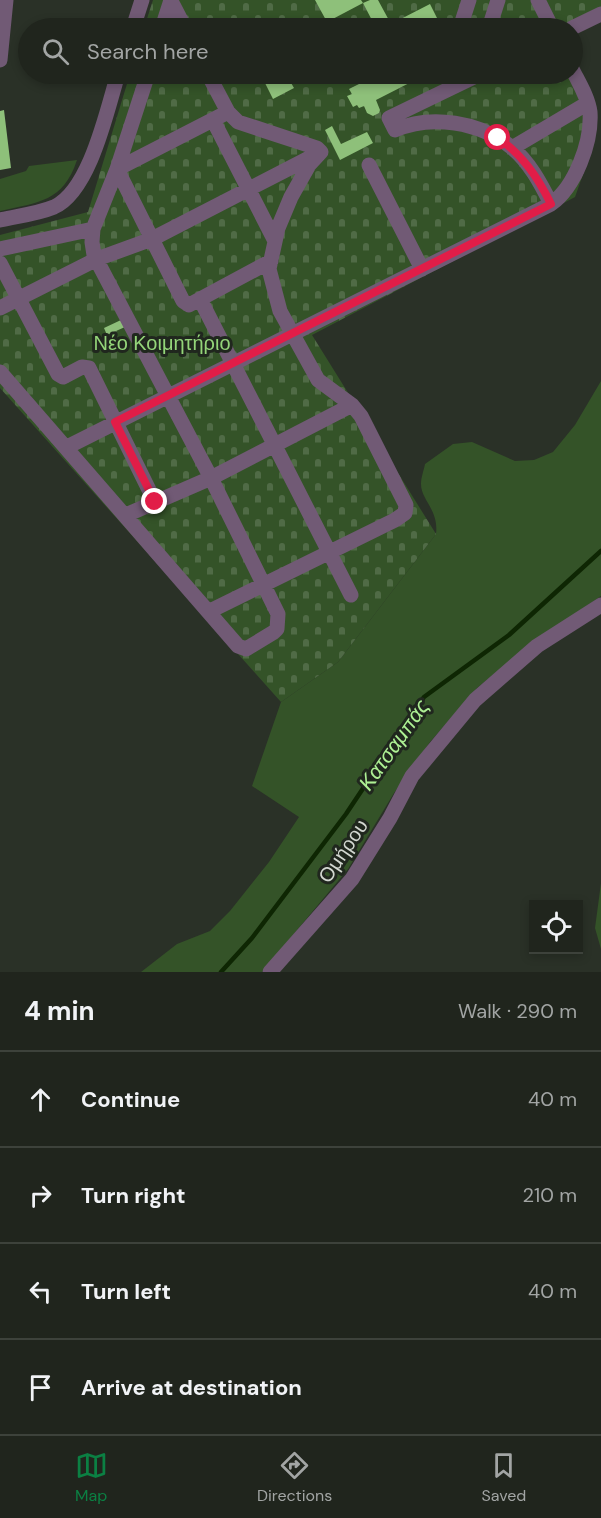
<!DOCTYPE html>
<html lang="en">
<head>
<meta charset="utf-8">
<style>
	body { margin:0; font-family:"DM Sans",sans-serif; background:#2d312a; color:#f1f3f6 }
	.controls { position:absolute; right:18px; bottom:18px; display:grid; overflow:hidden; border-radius:0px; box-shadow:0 3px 9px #0003 }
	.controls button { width:54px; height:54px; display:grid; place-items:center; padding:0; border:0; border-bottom:2px solid #3d423b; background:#20251d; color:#f1f3f6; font:30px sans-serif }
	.stop { position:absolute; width:18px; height:18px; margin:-14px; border:4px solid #e11d48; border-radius:50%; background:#fff }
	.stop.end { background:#e11d48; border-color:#fff; box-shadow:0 2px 6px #0008 }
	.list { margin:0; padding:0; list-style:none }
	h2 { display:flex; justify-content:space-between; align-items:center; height:78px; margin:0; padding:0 24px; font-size:26px }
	h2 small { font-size:20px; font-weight:400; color:#a2a5a4 }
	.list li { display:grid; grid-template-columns:39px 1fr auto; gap:18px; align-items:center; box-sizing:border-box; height:96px; padding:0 24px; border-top:2px solid #3d423b }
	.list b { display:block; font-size:22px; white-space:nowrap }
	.list em { font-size:20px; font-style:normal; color:#a2a5a4 }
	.icon { flex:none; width:33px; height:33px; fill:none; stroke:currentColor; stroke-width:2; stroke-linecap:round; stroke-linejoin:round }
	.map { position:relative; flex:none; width:601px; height:972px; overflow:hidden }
	.search { position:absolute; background:#20251d; box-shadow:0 3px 9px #0003; left:18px; right:18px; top:18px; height:66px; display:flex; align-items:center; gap:15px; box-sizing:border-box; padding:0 21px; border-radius:33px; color:#a2a5a4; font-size:22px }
	.sheet { height:462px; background:#20251d }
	nav { display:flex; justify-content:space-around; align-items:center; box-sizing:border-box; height:84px; border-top:2px solid #3d423b; background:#20251d; font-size:16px; color:#a2a5a4 }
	nav a { display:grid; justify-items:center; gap:3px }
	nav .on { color:#0b8043 }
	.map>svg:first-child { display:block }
	.grass { fill:#345328 }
	.cemetery { fill:url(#cemetery-stones) }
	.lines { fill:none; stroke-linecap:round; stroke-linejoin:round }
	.stream { stroke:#0e2603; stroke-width:4.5 }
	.building { fill:#8ec07a }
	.minor { stroke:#715a75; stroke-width:15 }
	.route { stroke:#e11d48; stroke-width:8 }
	.labels { text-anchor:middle; stroke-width:6; stroke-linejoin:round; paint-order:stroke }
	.park-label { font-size:20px; fill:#94d579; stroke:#20271e }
	.street-label { font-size:20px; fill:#d2d7d0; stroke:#20271e }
	.water-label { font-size:21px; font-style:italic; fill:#aef194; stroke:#20271e }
</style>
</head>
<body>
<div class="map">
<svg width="601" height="972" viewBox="0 0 601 972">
	<defs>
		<pattern id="cemetery-stones" width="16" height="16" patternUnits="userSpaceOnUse" patternTransform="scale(1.5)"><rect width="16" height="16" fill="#345328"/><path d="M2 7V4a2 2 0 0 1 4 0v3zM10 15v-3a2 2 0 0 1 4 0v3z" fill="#506b46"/></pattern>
	</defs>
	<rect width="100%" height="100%" fill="#2a3127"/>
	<!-- grass -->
	<path class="grass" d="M77,160C63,202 39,202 0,211V179L26,171L29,166Z
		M601,381V596L526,648L477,688L430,742L394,793L348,869L262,972H141L177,944L210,931L230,911L269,862L299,817L252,786L281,702L338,662L436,534C439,510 421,500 421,484C421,477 424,470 425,464L453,444L472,442L515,461L534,460L553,452L575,425Z
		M601,883V949L595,928Z"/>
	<!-- cemetery -->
	<path class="cemetery" d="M153,0H601V20L572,28H144Z
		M573,55L595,102L588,160L575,197L312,335L436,534L338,662L281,702L0,388V235L88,212L130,74H572Z"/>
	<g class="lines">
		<!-- stream -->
		<path class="stream" d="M221,972L252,938L346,814L424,697L509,635L601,551"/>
	</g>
	<!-- building -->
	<path class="building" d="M315,0H361L363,3L327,22Z
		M370,0H378L391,24L430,4L442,28H376L363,3Z
		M270,74H286L294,88L273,99L262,77Z
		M379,74H425V75L376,100L380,110L379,113L373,116L367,113L364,106L359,108L357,105L353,107L347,96L352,94L349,89Z
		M4,110L11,168L0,170V111Z
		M332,126L341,144L367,132L373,143L340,160L325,130Z
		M121,320L125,327L107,335L104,328Z"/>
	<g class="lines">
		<!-- minor -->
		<path class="minor" d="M538,0L552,28
			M171,1L185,28
			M133,28L142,0
			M162,28L171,0
			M460,28L469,0
			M489,28L498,0
			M572,28L601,14
			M0,60L6,0
			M208,74L228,112L238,122L317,148L321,152L309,165L291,197L278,228L269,269L280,311L318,380L352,405L361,416L406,505L405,513L395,520L210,611
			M480,74L389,118L395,130C431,114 480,122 511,147C529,161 541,184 551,204
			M228,112L117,169L183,301L189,305L271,261
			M213,120L275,241
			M512,148L588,103
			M369,165L422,269
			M0,220C17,216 37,214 54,207C90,191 107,110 118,74
			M0,249L93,229
			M0,263L58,374L63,377L82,367L89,368L155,502
			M200,299L351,595
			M0,308L97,259L152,239L315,155
			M0,372L238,646L246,649L274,632L277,629L278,614L211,478L94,255L92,242L93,229L117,169L148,74
			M67,447L551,204C575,187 592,142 590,112C588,97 579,83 572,69
			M126,515L211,478L352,405
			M270,972L352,879L390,818L412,776L475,700L537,646L601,605"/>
	</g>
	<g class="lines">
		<!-- route -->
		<path class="route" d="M155,502L115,422L551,204C538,178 523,155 498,138"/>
	</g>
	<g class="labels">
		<!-- park labels -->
		<g class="park-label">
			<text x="162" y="350">Νέο Κοιμητήριο</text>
		</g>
		<!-- street labels -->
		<g class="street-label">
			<text transform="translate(343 851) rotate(-56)" y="7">Ομήρου</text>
		</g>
		<!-- water labels -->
		<g class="water-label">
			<text transform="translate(394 745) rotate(-55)" y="7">Κατσαμπάς</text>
		</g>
	</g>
</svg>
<div class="controls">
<button><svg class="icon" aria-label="locate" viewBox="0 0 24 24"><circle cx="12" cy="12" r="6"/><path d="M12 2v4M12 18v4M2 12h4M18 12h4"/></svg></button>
</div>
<div class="stop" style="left:498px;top:138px"></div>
<div class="stop end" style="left:155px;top:502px"></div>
<div class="search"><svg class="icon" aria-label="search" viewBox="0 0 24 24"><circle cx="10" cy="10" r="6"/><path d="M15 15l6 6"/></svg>Search here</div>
</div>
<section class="sheet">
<h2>4 min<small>Walk · 290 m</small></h2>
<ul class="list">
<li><svg class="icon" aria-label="ahead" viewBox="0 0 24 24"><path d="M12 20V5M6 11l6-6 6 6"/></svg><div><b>Continue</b></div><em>40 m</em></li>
<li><svg class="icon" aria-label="right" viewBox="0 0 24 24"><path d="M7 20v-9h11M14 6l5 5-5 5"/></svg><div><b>Turn right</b></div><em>210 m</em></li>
<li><svg class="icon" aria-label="left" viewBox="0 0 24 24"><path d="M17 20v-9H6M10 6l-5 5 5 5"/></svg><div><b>Turn left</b></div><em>40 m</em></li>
<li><svg class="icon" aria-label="arrive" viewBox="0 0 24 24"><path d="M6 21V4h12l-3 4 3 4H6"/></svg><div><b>Arrive at destination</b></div></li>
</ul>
</section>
<nav>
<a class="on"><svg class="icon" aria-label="map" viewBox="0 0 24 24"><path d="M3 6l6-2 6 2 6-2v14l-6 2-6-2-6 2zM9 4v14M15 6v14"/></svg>Map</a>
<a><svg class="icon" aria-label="directions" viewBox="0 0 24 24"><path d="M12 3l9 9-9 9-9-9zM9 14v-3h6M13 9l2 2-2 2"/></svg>Directions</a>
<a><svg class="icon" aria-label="saved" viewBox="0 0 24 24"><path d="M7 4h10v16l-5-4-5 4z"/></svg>Saved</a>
</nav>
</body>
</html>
